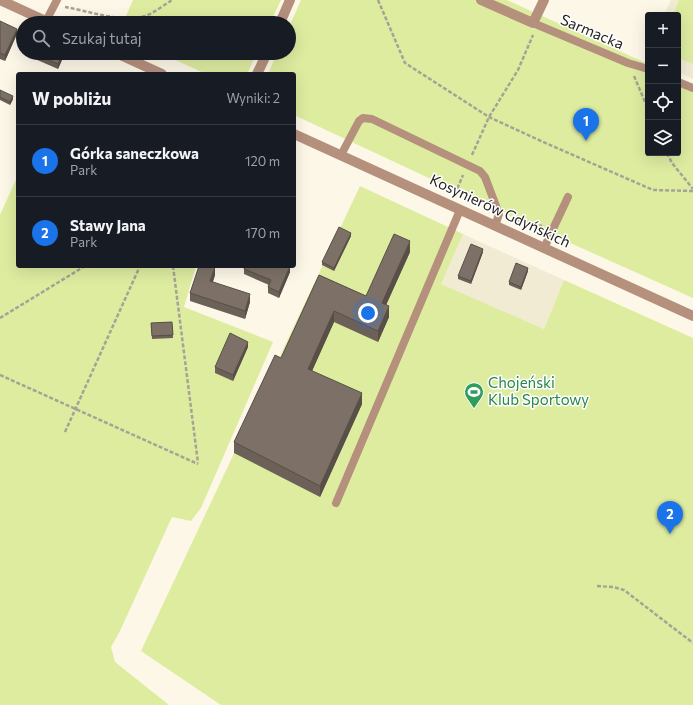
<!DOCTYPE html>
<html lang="pl">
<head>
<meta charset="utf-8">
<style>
	body { margin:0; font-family:Commissioner,sans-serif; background:#20242c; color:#f1f3f6 }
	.controls { position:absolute; right:12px; top:12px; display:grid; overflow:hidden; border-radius:4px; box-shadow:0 4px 16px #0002 }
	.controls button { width:36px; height:36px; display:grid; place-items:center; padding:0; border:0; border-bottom:1px solid #363941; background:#171b24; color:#f1f3f6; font:20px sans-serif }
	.you { position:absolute; left:368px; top:313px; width:14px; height:14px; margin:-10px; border:3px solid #fff; border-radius:50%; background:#1a73e8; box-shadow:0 0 0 6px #1a73e833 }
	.badge { display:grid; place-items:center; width:26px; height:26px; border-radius:50%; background:#1a73e8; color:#fff; font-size:13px; font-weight:700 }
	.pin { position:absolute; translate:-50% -33px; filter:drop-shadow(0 1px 2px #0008) }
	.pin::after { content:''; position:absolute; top:21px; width:14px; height:12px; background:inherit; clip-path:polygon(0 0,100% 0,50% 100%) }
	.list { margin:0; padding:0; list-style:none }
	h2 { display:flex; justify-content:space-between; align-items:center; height:52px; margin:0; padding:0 16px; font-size:17px }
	h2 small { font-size:13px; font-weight:400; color:#9ea1a6 }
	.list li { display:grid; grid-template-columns:26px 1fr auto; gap:12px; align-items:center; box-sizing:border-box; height:72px; padding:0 16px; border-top:1px solid #363941 }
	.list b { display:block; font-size:15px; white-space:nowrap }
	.list p { margin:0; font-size:13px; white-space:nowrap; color:#9ea1a6 }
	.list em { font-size:13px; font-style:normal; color:#9ea1a6 }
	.icon { flex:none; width:22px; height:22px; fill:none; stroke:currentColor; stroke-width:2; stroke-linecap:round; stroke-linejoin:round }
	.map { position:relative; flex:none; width:693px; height:705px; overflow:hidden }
	.search { position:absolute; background:#171b24; box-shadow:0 4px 16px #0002; left:16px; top:16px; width:280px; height:44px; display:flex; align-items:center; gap:10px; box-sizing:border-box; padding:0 14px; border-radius:22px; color:#9ea1a6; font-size:15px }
	.panel { position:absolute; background:#171b24; box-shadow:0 4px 16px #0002; left:16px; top:72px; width:280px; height:196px; border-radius:4px }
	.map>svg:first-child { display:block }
	.built { fill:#f2ebd4 }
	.green { fill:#deeca0 }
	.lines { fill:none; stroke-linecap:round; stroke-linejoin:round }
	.path { stroke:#a6a296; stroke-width:2.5; stroke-dasharray:4 2; stroke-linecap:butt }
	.service { stroke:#b4907d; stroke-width:8 }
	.minor { stroke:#b4907d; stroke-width:10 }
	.tertiary { stroke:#b4907d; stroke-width:10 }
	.wall { fill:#6c6159 }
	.shaded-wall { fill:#584f48 }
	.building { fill:#7d7167; stroke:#584f48 }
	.labels { text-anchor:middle; stroke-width:3; stroke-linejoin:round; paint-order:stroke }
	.street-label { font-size:15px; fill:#211f1a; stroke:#fff }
	.leisure-label { font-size:15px; fill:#27864d; stroke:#fff; text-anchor:start }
</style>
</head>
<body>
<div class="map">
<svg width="693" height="705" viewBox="0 0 693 705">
	<rect width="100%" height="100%" fill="#fcf7e7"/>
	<!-- built -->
	<path class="built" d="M671,0H693V79L678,72V15H664Z
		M463,234L564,280L544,329L440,284Z"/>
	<!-- green -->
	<path class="green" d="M133,0H281L270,23H123Z
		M301,0H507L648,64V153H678V78L693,84V298L510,216L294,115V74H268L277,53H289V27Z
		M679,0H693V64L678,58V15H673Z
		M160,53H257L247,74H206Z
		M18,175V266H196L184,307L273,342L201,508L191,521L172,517L120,631L111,647L115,662L169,705H0V215Z
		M360,186L463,234L441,284L544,329L564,280L693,338V705H221L141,651Z"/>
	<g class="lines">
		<!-- path -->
		<path class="path" d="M378,0L405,63L489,117L541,141L653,190L693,191
			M65,7C89,11 120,23 145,16C154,13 164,5 172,0
			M634,76L648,109
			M667,153L672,163L693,189
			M472,155L489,117L518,70L533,35
			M455,194L463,175
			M516,220L542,226
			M173,266L198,463
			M0,318L85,266
			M0,375L198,464
			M65,432L140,266
			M597,586L613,587L624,590L693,643"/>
		<!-- service -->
		<path class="service" d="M46,21L57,0
			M533,23L628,63L648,69
			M678,82L693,88
			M341,155L359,121L363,118L372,119L480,171L485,177L499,214L495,226
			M544,248L568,197
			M336,503L460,210"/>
		<!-- minor -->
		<path class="minor" d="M481,0L533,23L544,0
			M280,23L290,0
			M257,74L267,53"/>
		<!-- tertiary -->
		<path class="tertiary" d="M0,0L50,23
			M116,53L162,74
			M294,134L693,316"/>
	</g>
	<!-- wall -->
	<path class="wall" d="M0,21L17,34L5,61L0,59Z
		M65,53L58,69L35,59V54Z
		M0,90L13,99L10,105L0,100Z
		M351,236L334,271L322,265V262Z
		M410,252L386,305L389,317L378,342L334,322L312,371L362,404L320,497L234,453V442L281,358L319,275L366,296Z
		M483,252L471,284L458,279V276Z
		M244,269L290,272L279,298L268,293V287L269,285L244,274Z
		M528,271L521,290L509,285V282Z
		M215,275L213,282L250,302L245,319L190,301V293Z
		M172,322L173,338L152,339L151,323Z
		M248,347L233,381L215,373V367Z"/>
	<!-- shaded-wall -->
	<path class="shaded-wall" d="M17,29V34L5,61V55Z
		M63,53H65L58,69V64Z
		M13,96V99L10,105V102Z
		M351,233V236L334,271V268Z
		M410,241V252L382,314V303Z
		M483,249V252L471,284V281Z
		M290,266V272L279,298V292Z
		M215,267V275L210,289V281Z
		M528,268V271L521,290V287Z
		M250,294V302L245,319V311Z
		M389,306V317L378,342V331Z
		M334,311V322L308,380V369Z
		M248,342V347L233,381V375Z
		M362,393V404L320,497V486Z"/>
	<!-- building -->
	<path class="building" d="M0,21L17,29L5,55L0,53Z
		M35,53H63L58,64L35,54Z
		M0,90L13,96L10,102L0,97Z
		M339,227L351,233L334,268L322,262Z
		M394,234L410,241L382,303L389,306L378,331L334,311L308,369L362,393L320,486L234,442L275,355L281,358L319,275L366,296Z
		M471,244L483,249L471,281L458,276Z
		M516,263L528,268L521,287L509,282Z
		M199,266H213L215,267L210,281L250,294L245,311L190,293Z
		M245,266H290L279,292L268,287L271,280L244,269Z
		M172,322L173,335L152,336L151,323Z
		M230,333L248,342L233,375L215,367Z"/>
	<!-- icons -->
	<defs>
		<g id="stadium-pin" transform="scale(1)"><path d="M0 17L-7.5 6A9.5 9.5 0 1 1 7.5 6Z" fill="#2e9e5b" stroke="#fff"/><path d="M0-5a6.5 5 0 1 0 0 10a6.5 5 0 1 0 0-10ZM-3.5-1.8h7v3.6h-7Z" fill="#fff"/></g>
	</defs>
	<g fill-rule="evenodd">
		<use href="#stadium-pin" x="474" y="392"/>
	</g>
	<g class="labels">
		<!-- street labels -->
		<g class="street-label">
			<text transform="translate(592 32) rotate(23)" y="5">Sarmacka</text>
			<text transform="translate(500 211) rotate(25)" y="5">Kosynierów Gdyńskich</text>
		</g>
		<!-- leisure labels -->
		<g class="leisure-label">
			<text x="488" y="388">Chojeński<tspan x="488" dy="17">Klub Sportowy</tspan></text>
		</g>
	</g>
</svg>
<div class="controls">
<button>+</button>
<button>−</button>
<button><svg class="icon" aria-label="locate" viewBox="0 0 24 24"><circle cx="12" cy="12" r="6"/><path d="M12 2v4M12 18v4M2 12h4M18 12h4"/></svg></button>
<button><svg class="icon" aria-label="layers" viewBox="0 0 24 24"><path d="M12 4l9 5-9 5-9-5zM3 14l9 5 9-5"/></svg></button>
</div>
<div class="you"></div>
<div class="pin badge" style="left:586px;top:141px">1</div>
<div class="pin badge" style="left:670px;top:534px">2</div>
<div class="search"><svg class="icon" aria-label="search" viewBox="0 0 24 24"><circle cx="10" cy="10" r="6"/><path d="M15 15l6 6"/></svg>Szukaj tutaj</div>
<section class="panel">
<h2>W pobliżu<small>Wyniki: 2</small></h2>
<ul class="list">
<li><span class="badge">1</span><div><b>Górka saneczkowa</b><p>Park</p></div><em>120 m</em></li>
<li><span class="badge">2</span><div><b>Stawy Jana</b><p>Park</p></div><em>170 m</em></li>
</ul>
</section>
</div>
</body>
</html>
